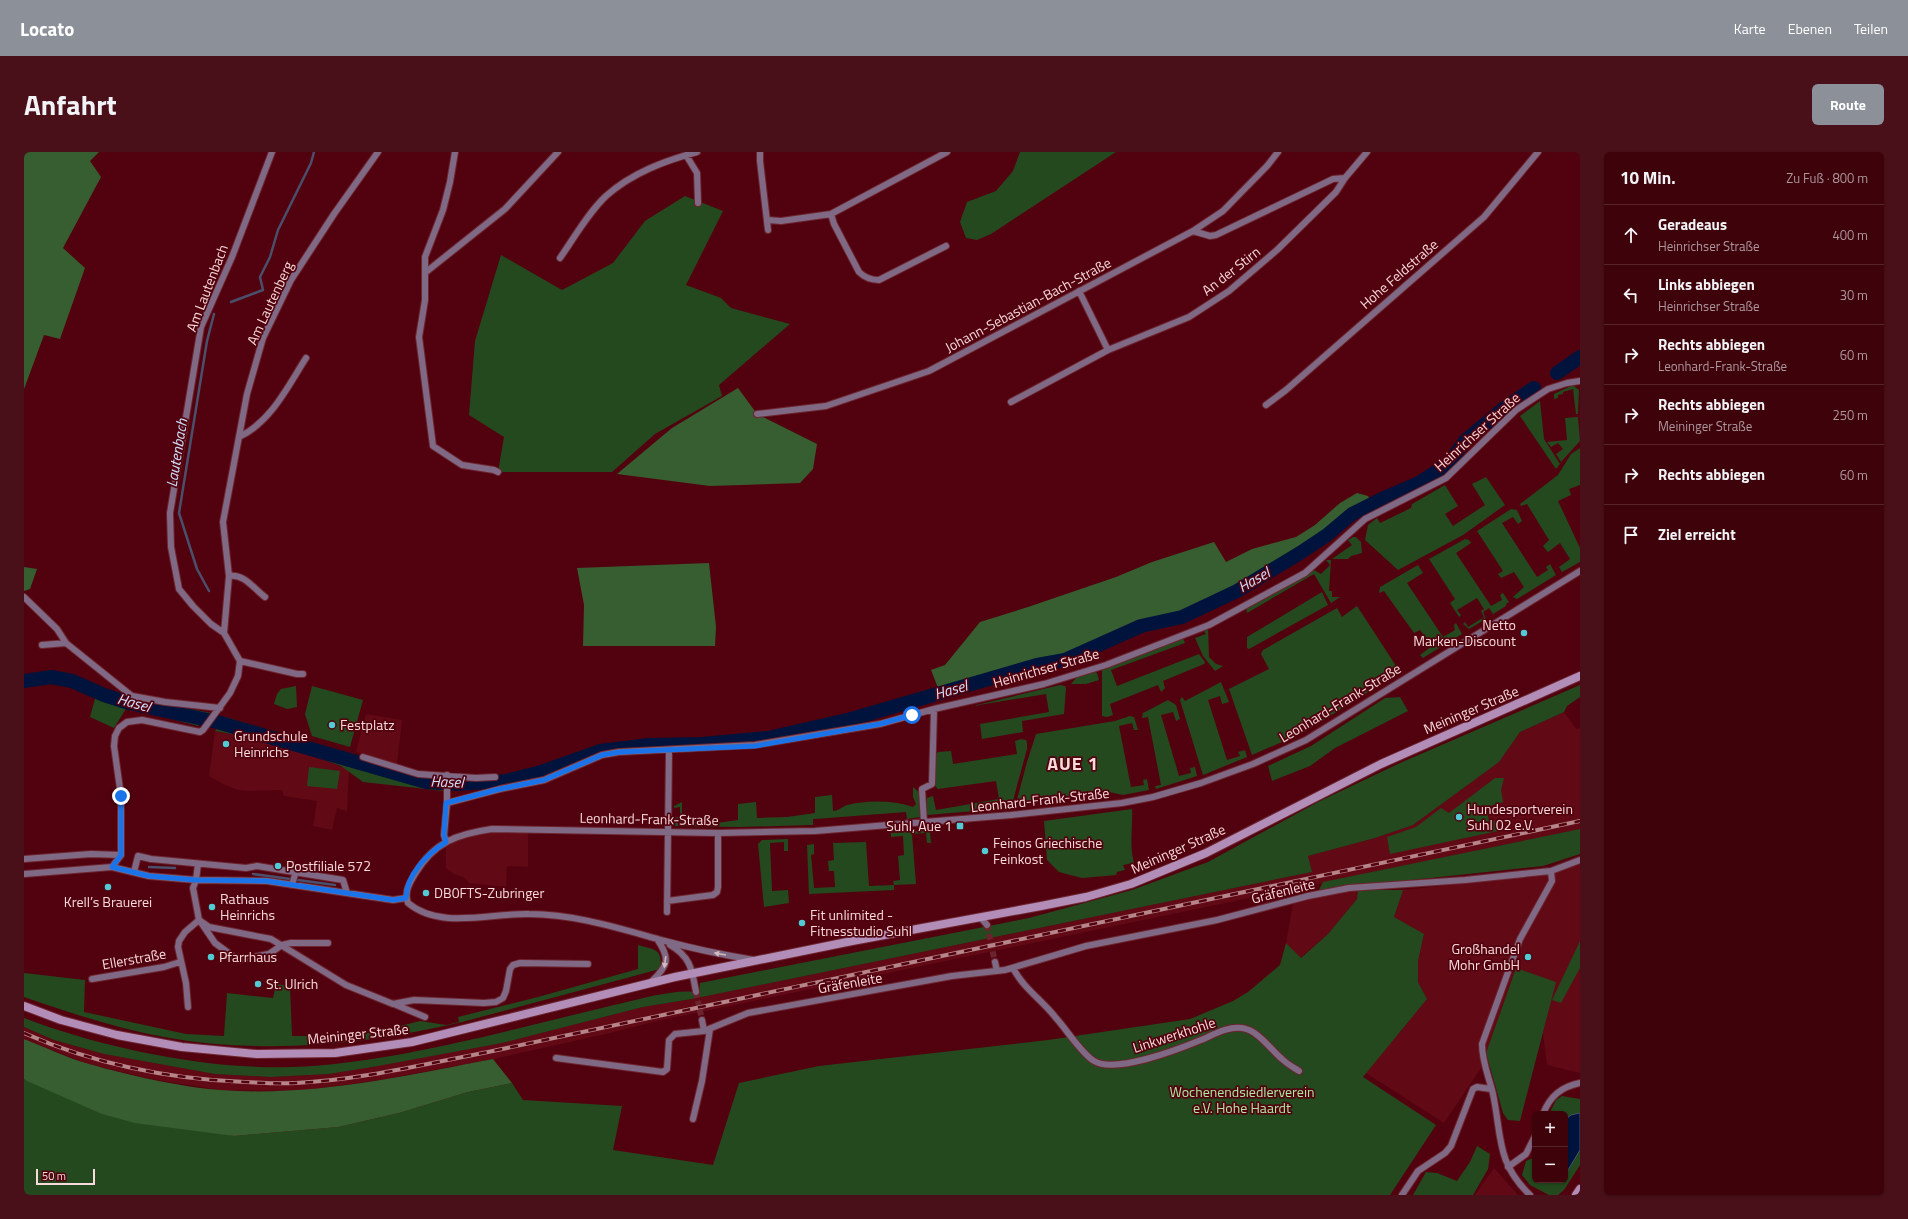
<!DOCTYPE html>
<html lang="de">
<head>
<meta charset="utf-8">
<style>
	body { margin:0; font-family:"Titillium Web",sans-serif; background:#491019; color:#f1f3f6 }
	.controls { position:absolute; right:12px; bottom:12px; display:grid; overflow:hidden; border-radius:6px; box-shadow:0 1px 3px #0004 }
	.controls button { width:36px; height:36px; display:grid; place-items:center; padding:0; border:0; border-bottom:1px solid #57242c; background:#3e020b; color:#f1f3f6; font:20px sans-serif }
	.scale { position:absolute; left:12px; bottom:10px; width:59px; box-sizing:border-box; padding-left:4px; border:2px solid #f8dbda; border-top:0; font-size:11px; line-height:14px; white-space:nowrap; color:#f8dbda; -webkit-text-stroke:3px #52020f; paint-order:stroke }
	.stop { position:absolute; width:12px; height:12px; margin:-9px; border:3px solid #1a73e8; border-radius:50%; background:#fff }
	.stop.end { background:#1a73e8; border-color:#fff; box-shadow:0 1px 4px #0008 }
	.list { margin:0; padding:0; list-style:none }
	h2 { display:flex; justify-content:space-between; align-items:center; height:52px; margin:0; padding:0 16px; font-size:17px }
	h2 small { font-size:13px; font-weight:400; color:#ad979d }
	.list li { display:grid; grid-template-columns:26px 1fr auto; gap:12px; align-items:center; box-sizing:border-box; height:60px; padding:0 16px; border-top:1px solid #57242c }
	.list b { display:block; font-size:15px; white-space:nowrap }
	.list p { margin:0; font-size:13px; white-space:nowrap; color:#ad979d }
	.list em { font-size:13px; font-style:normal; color:#ad979d }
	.icon { flex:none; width:22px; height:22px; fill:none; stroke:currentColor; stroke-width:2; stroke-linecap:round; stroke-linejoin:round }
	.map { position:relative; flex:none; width:1556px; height:1043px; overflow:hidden; border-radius:6px }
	header { display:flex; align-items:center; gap:24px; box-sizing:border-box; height:56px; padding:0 20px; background:#8c9099; color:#fff }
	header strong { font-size:19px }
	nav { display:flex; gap:22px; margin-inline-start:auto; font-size:14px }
	.intro { display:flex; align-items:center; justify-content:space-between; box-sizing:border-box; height:96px; padding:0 24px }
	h1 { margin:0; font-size:28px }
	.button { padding:10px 18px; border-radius:6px; background:#8c9099; color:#fff; font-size:14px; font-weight:700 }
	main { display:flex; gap:24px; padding:0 24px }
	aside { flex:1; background:#3e020b; border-radius:6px; box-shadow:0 1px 3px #0004 }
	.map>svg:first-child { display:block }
	.built { fill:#620916 }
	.green { fill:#24491e }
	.forest { fill:#375e30 }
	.water { fill:#00133c; stroke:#4a4f6b }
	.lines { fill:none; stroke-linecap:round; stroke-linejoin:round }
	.stream { stroke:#4a4f6b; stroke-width:2.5 }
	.river { stroke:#00133c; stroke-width:14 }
	.minor-tunnel { stroke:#6b232d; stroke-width:6; stroke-dasharray:6 3; stroke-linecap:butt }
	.minor-casing { stroke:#6d252f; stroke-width:8 }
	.secondary-casing { stroke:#6d252f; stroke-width:10 }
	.minor { stroke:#806984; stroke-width:6 }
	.secondary { stroke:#b18db8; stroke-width:8 }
	.rail-casing { stroke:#b68589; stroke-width:4 }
	.rail { stroke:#52020f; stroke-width:2.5; stroke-dasharray:8; stroke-linecap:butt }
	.oneway { fill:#d4b9c0 }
	.route { stroke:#1a73e8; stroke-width:5 }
	.poi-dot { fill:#51ccd4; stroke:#52020f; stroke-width:1.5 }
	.labels { text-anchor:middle; stroke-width:3.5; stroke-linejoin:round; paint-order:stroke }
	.street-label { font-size:14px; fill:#f8dbda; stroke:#52020f }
	.poi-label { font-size:14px; fill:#f8dbda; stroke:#52020f; text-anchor:start }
	.park-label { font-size:14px; fill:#ace9a1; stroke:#52020f }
	.water-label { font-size:15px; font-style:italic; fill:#cfe1ff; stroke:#52020f }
	.district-label { font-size:18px; font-weight:bold; letter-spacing:1px; fill:#f8dbda; stroke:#52020f }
</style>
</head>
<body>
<header>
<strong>Locato</strong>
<nav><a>Karte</a><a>Ebenen</a><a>Teilen</a></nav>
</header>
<div class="intro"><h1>Anfahrt</h1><a class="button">Route</a></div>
<main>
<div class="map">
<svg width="1556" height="1043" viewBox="0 0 1556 1043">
	<rect width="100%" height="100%" fill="#52020f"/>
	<!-- built -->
	<path class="built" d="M1540,560L1552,577L1556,576V677L1553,678L633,869L586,881L469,907L356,928L273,939L196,938L132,928L64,912L0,887V875L30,888L80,902L191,922L247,925L305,922L478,891L619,855L668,847L1288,720L1284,704L1351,686L1389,673L1475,610L1496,580Z
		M342,562L378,568L373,612L332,600Z
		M191,579L242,588L325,617L323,659L313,656L308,678L289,674L293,649L260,644L258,638L224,639L214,638L199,632L185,624Z
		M472,680L504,681V715L483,714L482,735L445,731L441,726L430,722L422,716V694L441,685Z
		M1556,711V921L1523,913L1519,881L1531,830L1492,816L1457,916L1420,971L1342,921L1403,847L1394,830V809L1400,783L1370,765L1379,738L1521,723Z
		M1334,738L1333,747L1304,782L1276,806L1262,791L1269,751L1321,739Z
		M1470,1016L1494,1043H1451Z"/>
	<!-- green -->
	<path class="green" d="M996,0H1092L967,82L953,88L942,86L936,70L943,50L972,39L989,19Z
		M661,44L699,59L662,133L697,146L707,156L766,172L695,233L698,244L631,282L588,320H474L480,285L445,263L451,189L477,103L538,138L589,111L621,69Z
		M1547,234H1550L1555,238L1554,262H1552L1549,237L1539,240V242L1534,243V246L1530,247V242Z
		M1516,249L1520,287L1536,312L1532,317L1496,264Z
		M1554,265L1556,289L1537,310L1532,302L1539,297L1534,291L1527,295L1523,290L1543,288L1541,266Z
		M1556,296V333L1545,337L1547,343L1534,349L1556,396V410L1538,420L1535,415L1546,407L1536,391L1524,400L1519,394L1525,388L1503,352L1497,354L1496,352L1534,323L1547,302Z
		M1462,325L1481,353L1439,383L1374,418L1341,388L1344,373L1353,366L1356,371L1387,356L1388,352L1421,333L1434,354L1421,362L1429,374L1461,353L1448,332Z
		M1487,357L1493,358L1498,369L1494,372L1489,365L1478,371L1513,425L1524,418L1522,415L1526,412L1532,423L1493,447L1489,445L1500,435L1490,420L1477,426L1474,422L1479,419L1453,379Z
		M1329,385H1332L1337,390L1338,401L1327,404L1324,407H1308L1328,393L1324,388Z
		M1441,387L1445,388L1447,391L1432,401L1467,454L1478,448L1476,443L1479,441L1485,450L1482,452V454L1469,462L1465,456L1459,460L1462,467L1445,477L1439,472L1441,470L1444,475L1460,465L1457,459L1460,457L1453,446L1433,458L1437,463L1435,465L1426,451L1431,447L1405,407Z
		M1302,408H1307L1305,439H1308V445H1316L1307,451L1290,422L1223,461L1222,455L1290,418L1297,422L1306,413Z
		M1394,413L1399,421L1383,431L1419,485L1431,478L1430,473L1432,471L1438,482L1399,506L1396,503L1408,494L1396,478L1390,481L1360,439L1355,441L1356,435Z
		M1298,440L1304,453L1225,497L1223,496V485Z
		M1333,454L1376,520L1279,581L1228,603L1205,537L1245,517L1237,502L1239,498L1313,456L1318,465Z
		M1184,475L1185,505L1192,512L1199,514L1191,519L1179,504L1171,486L1182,482L1179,477Z
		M1159,486L1161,491L1087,518L1093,534L1175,502L1181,510L1180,512L1139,529L1141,536L1137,540L1134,533L1086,552L1089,563L1083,565L1078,564V518L1083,514Z
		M1069,519L1073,521L1075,528L1062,532H1047L1052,526Z
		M54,526L102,545L187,561L174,574L103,555L90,576L66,565L72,543L51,536Z
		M1197,530L1205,550L1198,552L1196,544L1184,548L1203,608L1216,604L1214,600L1221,598L1223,605L1179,623L1156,548L1158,545L1161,549Z
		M1036,533L1041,534L1042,536L1040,562L998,569L999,580L958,587L956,572L1025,560L1022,542L949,554Z
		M1556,533V545L1543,554L1540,560L1496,580L1475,610L1389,673L1351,686L1284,704L1288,720L668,847L619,855L478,891L354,914L305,922L247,925L191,922L80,902L30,888L0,875V866C78,896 184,918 268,915C344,912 421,894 496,876C527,868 559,861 590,853C617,847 647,837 675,840L676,831L1005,766L1108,738L1184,710L1294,650L1376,611Z
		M272,534L273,555L263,557L250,552L253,542L257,537Z
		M288,534L339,548L326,595L288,584L281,562Z
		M1376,545L1384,559L1311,596L1286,614L1248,629L1244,614L1287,594L1361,546Z
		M1144,548L1152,553L1156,567L1152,569L1149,560L1137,563L1155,624L1167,621L1166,616L1171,615L1173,624L1132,637L1131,634L1137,633L1124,565L1118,566L1119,561Z
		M1106,564L1110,565L1114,578H1110L1108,571L1095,574L1107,635L1120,633L1119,628L1123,627L1125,638L1099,643L1081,639L1013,648L991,655L1003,610L1012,582L1091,569Z
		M201,565L381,620L382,623L419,628L420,639L339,630L317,614L273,598L242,588L191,579Z
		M997,587L1002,588L1003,590V597L987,656L903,663V646L909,644L912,658L975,647L972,629L914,637L911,634V603L914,600L927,599L929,612L993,602L991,589Z
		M285,615L316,619L313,637L283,634Z
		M1471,626H1480L1477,638L1479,650L1462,655L1465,669H1471L1474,679L1366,702L1363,685L1392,675L1417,656L1425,661Z
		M889,635L895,640L896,665L883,667L882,660L791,667H789V673L716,675L647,674L648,666L656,665V655L650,656V654L658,650V669L674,667L693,671L714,668V652L732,650L733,666L763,665L791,661V645L808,643L809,659C814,659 818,655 823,653C843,648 869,648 889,655L892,652L889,645Z
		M1108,657C1109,676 1105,693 1110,711L1099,713L1101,718L1093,720L1092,723L1058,726L1035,720L1023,708L1020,669Z
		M1556,677V702L1519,714L1295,738L1299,730Z
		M904,678L906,680L907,691H903L902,681L888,682L892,732L870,733V738L785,742L783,693L790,692V702L787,703L790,736L811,735L810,719H805L804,709L810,708L809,691L842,690L845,734L870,733L869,729L876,728L874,704L880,703L879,684L867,685V681Z
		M764,687V699H760V690L746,691L748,739L764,738L765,751L740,755L734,692L738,688Z
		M1334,738H1379L1370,765L1400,782L1394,809V830L1403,847L1339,925L1412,973L1366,1043H0V927L187,980L210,984L314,975L375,961L444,940L488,931L499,948L598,954L589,998L689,1013L715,931L795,914L1024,888L1166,867L1209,849L1224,840L1256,813L1262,791L1277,806L1304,782L1333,747Z
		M1556,789V816L1537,851L1528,848Z
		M614,793C632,798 639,797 636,817L438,870C340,893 239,903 140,885C92,876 46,861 0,845V821L61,828L60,860L162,882L200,884L203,841L249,846L252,832L266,834L268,884H299V885L352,880L396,869L422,873L435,870L434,865L514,845L614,817Z
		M1492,816L1532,830L1496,969L1484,968L1479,961L1462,901Z
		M1538,944L1556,947V1013L1540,1038L1534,1043H1525L1506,1033L1498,1023L1502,1009L1509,1006L1511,1002V1028H1541V962H1525L1532,948Z
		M1453,994L1466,1002L1464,1017L1449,1043H1389L1402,1020L1413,1021L1433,1029L1446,1010Z"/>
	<!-- forest -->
	<path class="forest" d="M0,0H75L66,9L77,25L39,96L61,116L36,187L20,183L0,237Z
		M714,236L733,262L793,292L789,317L776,331L686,334L593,322L648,276Z
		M1333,341L1344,344L1348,352L1328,362L1303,383L1276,401L1213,439L1186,453L1158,465L1117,474L1041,508L1013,513L916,541L907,518L921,513L956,470L1004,455L1092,425L1128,410L1190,390L1202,410L1228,397L1272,385L1291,373L1316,351Z
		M685,411L692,475L691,494H559L560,453L553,416Z
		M0,415L13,417L6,437L0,439Z
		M0,887C21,895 43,906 65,912C104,923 156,935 196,938C288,945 380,924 469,907L488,931L444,940L375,961L314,975L210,984L111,971L78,962L3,929L0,927Z"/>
	<!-- water -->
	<path class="water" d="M1556,961V998L1541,1023V968L1547,963Z"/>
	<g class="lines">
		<!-- stream -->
		<path class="stream" d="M207,150L239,138L236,125L246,105L254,78L287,11L290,0
			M185,439L173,417L155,361L183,189L190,162
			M125,715L151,716
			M229,722L311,733"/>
		<!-- river -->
		<path class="river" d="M1533,221L1556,205
			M0,529L27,525L48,529L80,543L105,551L193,570L402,630L432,632L482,629L517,620L576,599L625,593L678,592L744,586L827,567L1013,513L1041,508L1117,474L1158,465L1213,439L1276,401L1303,383L1328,362L1358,347L1395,331L1425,311L1441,289L1483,254L1510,236"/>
		<!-- minor-tunnel -->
		<path class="minor-tunnel" d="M963,773L971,810
			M672,840L678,868"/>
		<!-- minor casing -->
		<g class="minor-casing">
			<path id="minor" d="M431,0L426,30L419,58L401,105V148L395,185L409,294L438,313L470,318L474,320
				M736,0V9L744,78
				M662,3L673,21L674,51
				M807,62L810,72L835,120C841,126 847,128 855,128L922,94
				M744,68L757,69L807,62L923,0
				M1169,79L1186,84L1192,83L1309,27L1321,26
				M536,106C550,86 564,61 582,44C608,21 640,9 673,0
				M402,120L481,57L534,0
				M1055,139L1084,198
				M987,250L1084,198L1165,165L1205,139L1253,98L1312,40L1321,26L1343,0
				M1242,253L1262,238L1460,65L1514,0
				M733,262L802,254L905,219L1169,79L1199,59L1243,14L1254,0
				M215,285C247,270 264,234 282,206
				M205,424C220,421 230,437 241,445
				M0,445L33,477L42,491L108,544L141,550L196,556
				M200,481L187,472L169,454L155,437L147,395L146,361L177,175L208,105L248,0
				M18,493L42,491
				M216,509L273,522H279
				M339,605L394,622L452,626L471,625
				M423,651V623
				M900,671L898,637L908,632L910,557
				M422,690L420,683L423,651L476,637L520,628L578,603L595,600L731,593L856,572L910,557L1020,532L1082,513L1167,480L1185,473L1281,421L1341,367L1422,326L1492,258L1524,237L1543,231L1556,229
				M0,707L67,702L97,703
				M88,715L97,703V644L90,594L91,584L95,576L103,570L118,568L176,580L179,578L206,541L214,524L216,509L200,481L205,424L199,370L223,242L239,186L267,128L310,62L354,0
				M110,720L114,704L127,707L222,716L233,714L319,728L323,741
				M0,722L88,715L125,724L172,728L243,729L369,748L382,746
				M268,733L272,719
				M643,749L689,743L693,740L694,735V681
				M643,760L645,599
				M957,766L963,773
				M175,768L185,775L247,787L322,833L369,852L390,848L460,851L472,850L479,846L482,839L486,817L489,813L496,811L564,812
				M176,769L191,791L214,808L245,802L258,793L267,791H304
				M646,793C667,805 668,818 672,840
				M730,808C700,803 670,797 641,789C597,777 551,762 505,762C467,761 416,778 384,751C380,740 385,732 391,722C410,690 433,682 468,677L694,681L791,679L987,663L1098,651L1129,645L1177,631L1229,612L1282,588L1556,419
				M971,810L973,819
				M989,816C999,836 1018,848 1032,866C1043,878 1057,901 1070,909C1091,922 1155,897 1177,888C1189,883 1204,874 1218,876C1234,878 1246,897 1258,907C1263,912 1269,915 1275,919
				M68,827L140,815L156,810
				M627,830C644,814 647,807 633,787
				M370,852L401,865
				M164,855L162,831L154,795L155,789L161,780L175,768L169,736L172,728L174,712
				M678,868L680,879L724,861L928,824L981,818L1062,794L1193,768L1284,744L1325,736L1441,728L1527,719L1556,708
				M532,906L639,920L643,917L645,888L651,882L680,879
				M1519,962C1526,944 1537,935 1556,931
				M669,967L678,929L686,877
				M1484,1015L1502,1002L1511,984
				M1378,1043L1394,1019L1421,1001L1427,994L1449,937L1453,935L1467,937
				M1506,1043C1472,1010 1478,985 1469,942C1465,925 1458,910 1458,892L1496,787L1528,729L1527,719"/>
		</g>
		<!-- secondary casing -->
		<g class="secondary-casing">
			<path id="secondary" d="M0,854L37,868L93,883L158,895L233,902L311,901L388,890L651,825L828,789L1017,754L1062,745L1107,732L1182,701L1357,612L1556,524
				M1552,1043L1556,1037"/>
		</g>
		<!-- minor -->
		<use href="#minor" class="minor"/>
		<!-- secondary -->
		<use href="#secondary" class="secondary"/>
		<!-- rail casing -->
		<g class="rail-casing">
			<path id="rail" d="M0,881C70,912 145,927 221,930C238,931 255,932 272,931C336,928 401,912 464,900L1556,669"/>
		</g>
		<!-- rail -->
		<use href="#rail" class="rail"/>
	</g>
	<!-- one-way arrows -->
	<defs><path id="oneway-solid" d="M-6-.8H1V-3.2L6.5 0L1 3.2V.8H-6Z"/></defs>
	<g class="oneway">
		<use href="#oneway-solid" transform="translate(696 802) rotate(-170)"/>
		<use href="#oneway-solid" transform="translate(641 810) rotate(98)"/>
	</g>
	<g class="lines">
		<!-- route -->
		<path class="route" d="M97,644V703L88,715L125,724L172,728L243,729L369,748L382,746C382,723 404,701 422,690L420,683L422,651L476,637L520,628L578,603L596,600L731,594L856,572L888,563"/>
	</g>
	<!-- markers -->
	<g class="poi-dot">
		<circle cx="1500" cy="481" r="4"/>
		<circle cx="308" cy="573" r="4"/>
		<circle cx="202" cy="592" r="4"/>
		<circle cx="1435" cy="665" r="4"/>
		<rect x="932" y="670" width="8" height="8" rx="2"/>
		<circle cx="961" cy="699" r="4"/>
		<circle cx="254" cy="714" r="4"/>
		<circle cx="84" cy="735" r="4"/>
		<circle cx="402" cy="741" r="4"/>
		<circle cx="188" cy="755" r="4"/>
		<circle cx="778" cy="771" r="4"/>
		<circle cx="187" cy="805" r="4"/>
		<circle cx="1504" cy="805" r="4"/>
		<circle cx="234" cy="832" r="4"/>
	</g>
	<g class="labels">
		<!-- street labels -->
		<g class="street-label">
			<text transform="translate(1207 119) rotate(-38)" y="5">An der Stirn</text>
			<text transform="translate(1375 122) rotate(-41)" y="5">Hohe Feldstraße</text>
			<text transform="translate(183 136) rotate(-69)" y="5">Am Lautenbach</text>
			<text transform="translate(246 151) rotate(-65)" y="5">Am Lautenberg</text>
			<text transform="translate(1004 153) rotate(-28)" y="5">Johann-Sebastian-Bach-Straße</text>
			<text transform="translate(1453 280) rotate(-42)" y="5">Heinrichser Straße</text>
			<text transform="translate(1022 516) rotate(-16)" y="5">Heinrichser Straße</text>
			<text transform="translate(1316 551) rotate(-31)" y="5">Leonhard-Frank-Straße</text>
			<text transform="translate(1447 558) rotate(-23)" y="5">Meininger Straße</text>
			<text transform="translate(1016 648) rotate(-6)" y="5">Leonhard-Frank-Straße</text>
			<text transform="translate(625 667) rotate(1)" y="5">Leonhard-Frank-Straße</text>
			<text transform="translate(1154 697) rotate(-24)" y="5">Meininger Straße</text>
			<text transform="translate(1259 739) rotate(-14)" y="5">Gräfenleite</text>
			<text transform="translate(110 807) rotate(-10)" y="5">Ellerstraße</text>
			<text transform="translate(826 831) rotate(-10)" y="5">Gräfenleite</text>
			<text transform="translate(334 882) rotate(-6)" y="5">Meininger Straße</text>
			<text transform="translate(1150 883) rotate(-18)" y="5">Linkwerkhohle</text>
		</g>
		<!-- poi labels -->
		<g class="poi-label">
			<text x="1492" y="478" text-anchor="end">Netto<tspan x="1492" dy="16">Marken-Discount</tspan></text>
			<text x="316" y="578">Festplatz</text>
			<text x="210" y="589">Grundschule<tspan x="210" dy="16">Heinrichs</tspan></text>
			<text x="1443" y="662">Hundesportverein<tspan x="1443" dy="16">Suhl 02 e.V.</tspan></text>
			<text x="928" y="679" text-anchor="end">Suhl, Aue 1</text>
			<text x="969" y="696">Feinos Griechische<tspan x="969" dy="16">Feinkost</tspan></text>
			<text x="262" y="719">Postfiliale 572</text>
			<text x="410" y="746">DB0FTS-Zubringer</text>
			<text x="196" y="752">Rathaus<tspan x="196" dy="16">Heinrichs</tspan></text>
			<text x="84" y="755" text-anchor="middle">Krell’s Brauerei</text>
			<text x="786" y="768">Fit unlimited -<tspan x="786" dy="16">Fitnesstudio Suhl</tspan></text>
			<text x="1496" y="802" text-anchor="end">Großhandel<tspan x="1496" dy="16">Mohr GmbH</tspan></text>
			<text x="195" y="810">Pfarrhaus</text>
			<text x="242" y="837">St. Ulrich</text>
		</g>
		<!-- park labels -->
		<g class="park-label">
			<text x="1218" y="945">Wochenendsiedlerverein<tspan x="1218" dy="16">e.V. Hohe Haardt</tspan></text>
		</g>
		<!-- water labels -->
		<g class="water-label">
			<text transform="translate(153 301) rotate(-81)" y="5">Lautenbach</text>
			<text transform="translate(1230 428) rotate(-30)" y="5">Hasel</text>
			<text transform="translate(927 538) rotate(-16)" y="5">Hasel</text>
			<text transform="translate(110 551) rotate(16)" y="5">Hasel</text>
			<text transform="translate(423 630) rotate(2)" y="5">Hasel</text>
		</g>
		<!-- district labels -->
		<g class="district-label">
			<text x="1049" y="618">AUE 1</text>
		</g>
	</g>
</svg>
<div class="controls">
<button>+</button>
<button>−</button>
</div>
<div class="scale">50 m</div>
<div class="stop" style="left:888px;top:563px"></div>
<div class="stop end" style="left:97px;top:644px"></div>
</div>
<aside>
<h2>10 Min.<small>Zu Fuß · 800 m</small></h2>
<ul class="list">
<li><svg class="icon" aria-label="ahead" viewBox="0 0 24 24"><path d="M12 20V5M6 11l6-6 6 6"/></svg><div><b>Geradeaus</b><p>Heinrichser Straße</p></div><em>400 m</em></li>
<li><svg class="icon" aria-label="left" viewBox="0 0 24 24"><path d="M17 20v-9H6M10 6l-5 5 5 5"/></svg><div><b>Links abbiegen</b><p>Heinrichser Straße</p></div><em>30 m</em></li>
<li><svg class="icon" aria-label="right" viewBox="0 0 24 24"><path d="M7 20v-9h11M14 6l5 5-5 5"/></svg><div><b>Rechts abbiegen</b><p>Leonhard-Frank-Straße</p></div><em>60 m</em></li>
<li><svg class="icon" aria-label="right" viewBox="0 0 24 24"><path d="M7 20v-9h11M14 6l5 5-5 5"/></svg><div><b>Rechts abbiegen</b><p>Meininger Straße</p></div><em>250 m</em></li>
<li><svg class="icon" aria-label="right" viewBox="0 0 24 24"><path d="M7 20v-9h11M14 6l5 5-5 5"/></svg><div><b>Rechts abbiegen</b></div><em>60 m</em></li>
<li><svg class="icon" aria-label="arrive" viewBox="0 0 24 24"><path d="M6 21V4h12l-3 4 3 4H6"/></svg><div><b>Ziel erreicht</b></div></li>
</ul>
</aside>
</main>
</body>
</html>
